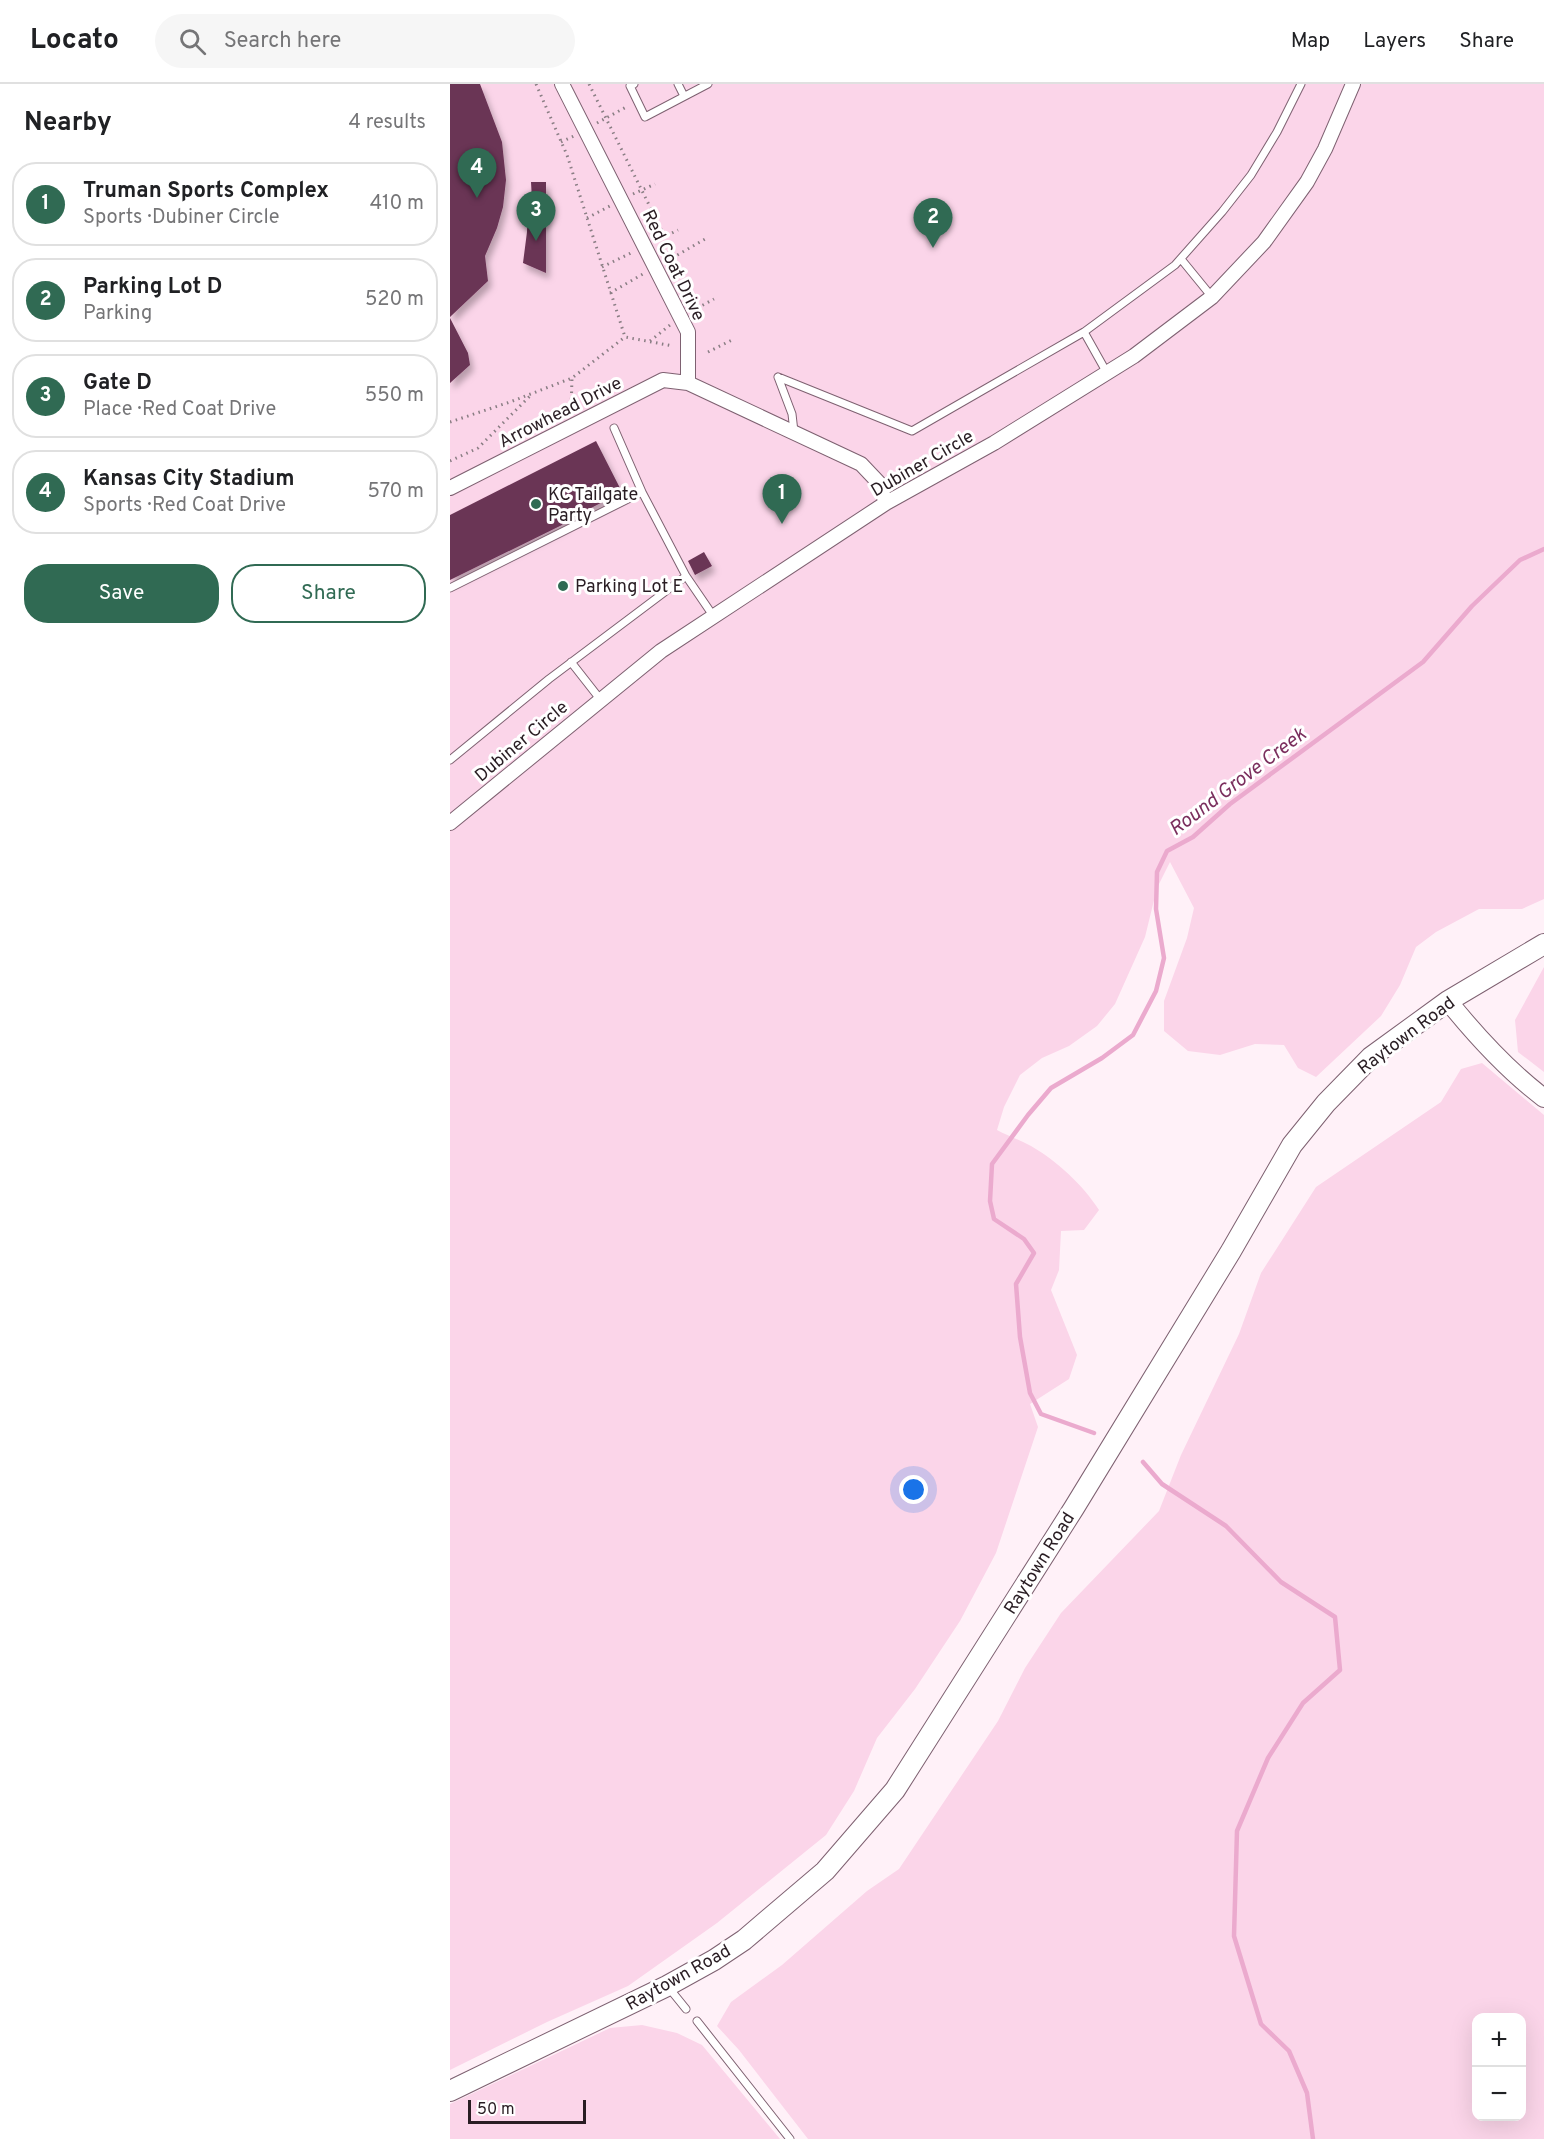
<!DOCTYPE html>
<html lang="en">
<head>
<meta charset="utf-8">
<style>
	body { margin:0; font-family:Overpass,sans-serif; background:#f6f6f6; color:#202124 }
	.controls { position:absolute; right:18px; bottom:18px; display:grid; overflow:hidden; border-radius:12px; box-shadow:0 6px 24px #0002 }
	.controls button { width:54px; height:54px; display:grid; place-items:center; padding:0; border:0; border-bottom:2px solid #e0e0e0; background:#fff; color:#202124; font:30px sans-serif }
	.scale { position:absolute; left:18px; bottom:15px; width:118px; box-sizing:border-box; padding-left:6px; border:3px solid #291d23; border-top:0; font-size:16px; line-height:21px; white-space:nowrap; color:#291d23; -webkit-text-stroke:4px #fff; paint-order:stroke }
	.you { position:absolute; left:464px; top:1406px; width:21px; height:21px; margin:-15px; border:4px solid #fff; border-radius:50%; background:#1a73e8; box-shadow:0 0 0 9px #1a73e833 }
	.badge { display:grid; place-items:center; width:39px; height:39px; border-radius:50%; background:#306a53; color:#fff; font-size:20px; font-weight:700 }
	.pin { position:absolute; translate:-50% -50px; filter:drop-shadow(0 2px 3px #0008) }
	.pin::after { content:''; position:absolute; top:32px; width:21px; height:18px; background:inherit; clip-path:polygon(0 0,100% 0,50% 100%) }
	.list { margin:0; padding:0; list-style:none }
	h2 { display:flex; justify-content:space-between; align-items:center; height:78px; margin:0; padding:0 24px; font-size:26px }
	h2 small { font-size:20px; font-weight:400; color:#757577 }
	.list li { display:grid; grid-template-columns:39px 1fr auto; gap:18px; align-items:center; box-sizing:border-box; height:84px; margin:0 12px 12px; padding:0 12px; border:2px solid #e0e0e0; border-radius:24px }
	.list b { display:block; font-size:22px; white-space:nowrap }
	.list p { margin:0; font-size:20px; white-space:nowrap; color:#757577 }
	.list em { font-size:20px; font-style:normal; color:#757577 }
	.actions { display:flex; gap:12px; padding:18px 24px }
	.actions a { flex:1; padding:14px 0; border:2px solid #306a53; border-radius:24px; text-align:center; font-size:21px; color:#306a53 }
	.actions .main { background:#306a53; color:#fff }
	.icon { flex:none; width:33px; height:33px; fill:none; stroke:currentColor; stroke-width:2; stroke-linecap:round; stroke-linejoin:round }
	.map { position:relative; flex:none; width:1094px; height:2055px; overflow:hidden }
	header { display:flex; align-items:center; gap:36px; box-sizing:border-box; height:84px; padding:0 30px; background:#fff; border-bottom:2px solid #e0e0e0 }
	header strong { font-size:28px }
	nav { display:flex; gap:33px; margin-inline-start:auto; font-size:21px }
	.search { width:420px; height:54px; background:#f6f6f6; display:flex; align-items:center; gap:15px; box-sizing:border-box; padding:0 21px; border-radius:33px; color:#757577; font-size:22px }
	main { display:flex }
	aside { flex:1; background:#fff }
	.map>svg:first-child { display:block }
	.green { fill:#fbd5e9; fill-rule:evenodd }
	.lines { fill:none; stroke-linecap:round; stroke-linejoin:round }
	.stream { stroke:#ebaace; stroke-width:4.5 }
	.building { fill:#6b3455; filter:url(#shadow) }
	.service-casing { stroke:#7e6171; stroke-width:9 }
	.minor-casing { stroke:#7e6171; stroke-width:16 }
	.tertiary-casing { stroke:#7e6171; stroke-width:20 }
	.secondary-casing { stroke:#7e6171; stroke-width:22 }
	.path { stroke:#8a7e84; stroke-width:3; stroke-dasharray:1.5 4.5; stroke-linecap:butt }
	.service { stroke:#fff; stroke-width:7 }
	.minor { stroke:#fff; stroke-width:14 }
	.tertiary { stroke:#fff; stroke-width:18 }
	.secondary { stroke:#fff; stroke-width:20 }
	.poi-dot { fill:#306a53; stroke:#fff; stroke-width:2 }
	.labels { text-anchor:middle; stroke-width:6; stroke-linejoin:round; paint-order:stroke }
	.street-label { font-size:18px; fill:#291d23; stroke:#fff }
	.poi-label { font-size:18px; fill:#291d23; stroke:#fff; text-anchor:start }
	.water-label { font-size:20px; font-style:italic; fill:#7b2f5e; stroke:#fff }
</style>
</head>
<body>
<header>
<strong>Locato</strong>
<div class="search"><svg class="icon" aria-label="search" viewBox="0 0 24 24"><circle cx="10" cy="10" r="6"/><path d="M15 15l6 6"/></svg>Search here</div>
<nav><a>Map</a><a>Layers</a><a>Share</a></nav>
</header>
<main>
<aside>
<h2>Nearby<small>4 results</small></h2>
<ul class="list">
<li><span class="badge">1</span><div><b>Truman Sports Complex</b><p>Sports · Dubiner Circle</p></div><em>410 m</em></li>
<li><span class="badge">2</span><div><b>Parking Lot D</b><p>Parking</p></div><em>520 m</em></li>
<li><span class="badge">3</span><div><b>Gate D</b><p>Place · Red Coat Drive</p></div><em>550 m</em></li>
<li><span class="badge">4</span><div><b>Kansas City Stadium</b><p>Sports · Red Coat Drive</p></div><em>570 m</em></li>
</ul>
<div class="actions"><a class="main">Save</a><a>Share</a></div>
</aside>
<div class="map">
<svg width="1094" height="2055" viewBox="0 0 1094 2055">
	<defs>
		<filter id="shadow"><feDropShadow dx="3.5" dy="6" stdDeviation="3" flood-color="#0004"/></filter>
	</defs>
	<rect width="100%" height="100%" fill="#fff1f8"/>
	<!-- green -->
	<path class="green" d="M0,0H1094V815L1072,825H1029L986,848L966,863L950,901L931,932L866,993L848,984L834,961L805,960L770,971L738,967L714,947V917L737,854L744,824L720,778L707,804L695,853L665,920L647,942L619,962L592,974L570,991L554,1023L547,1046C558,1052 570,1056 581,1062C607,1077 633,1101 649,1126L634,1146L611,1147L609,1186L601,1206L627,1271L619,1295L580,1320L588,1343L546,1469L510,1537L465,1605L427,1654L404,1707L376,1751L267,1839L178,1902L97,1938L0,1986Z
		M1094,883V988L1068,968L1065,936Z
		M1032,979L1094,1031V2055H358L289,1966L267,1942L281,1918L332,1881L417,1807L449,1785L548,1637L575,1584L611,1529L709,1427L731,1371L789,1250L811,1189L866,1103L991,1018L1011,985ZM1026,1934H1072V2032H1026Z
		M192,1941L227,1949L252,1961L330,2055H0V2020L160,1944Z"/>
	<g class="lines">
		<!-- stream -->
		<path class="stream" d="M644,1349L591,1330L580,1309L570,1253L566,1200L584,1169L574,1155L544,1135L540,1117L542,1080L578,1031L601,1004L652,974L683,951L706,907L714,874L706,825L707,788L717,767L743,753L780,720L973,578L1022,522L1070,476L1094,465
			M693,1378L712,1400L776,1442L831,1498L885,1533L890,1586L853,1619L818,1674L787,1747L784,1852L811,1940L839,1967L857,2009L863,2055"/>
	</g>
	<!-- building -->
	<path class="building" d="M0,0H30L52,58L56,96L53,123L47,144L35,172L38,197L0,233Z
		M81,98H96V189L73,179L77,148L78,115L82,116Z
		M0,234L18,269L20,281L0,299Z
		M146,357L172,408L114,438L112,441L0,496V431Z
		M254,468L262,482L245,491L238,477Z"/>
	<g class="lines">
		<!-- service casing -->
		<g class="service-casing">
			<path id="service" d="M184,0L180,2L195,33L258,0
				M228,0L234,12
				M731,175L762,213
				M634,248L657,289
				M328,293L462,347L634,248L725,181L772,128L801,91L827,48L851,0
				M328,293L342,330L344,348
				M164,344L192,408
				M236,492L264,533
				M0,504L192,408L236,492L99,595L0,676
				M121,578L150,615
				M219,1904L236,1925
				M247,1937L340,2055"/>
		</g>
		<!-- minor casing -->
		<g class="minor-casing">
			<path id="minor" d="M112,0L238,248V299L411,380L429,399L436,419
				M0,404L213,296L238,299
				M0,739L211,567L436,419L544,359L684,272L762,213L814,158L857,98L875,65L903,0"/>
		</g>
		<!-- tertiary casing -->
		<g class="tertiary-casing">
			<path id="tertiary" d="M998,917C1027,953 1057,986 1094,1014"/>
		</g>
		<!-- secondary casing -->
		<g class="secondary-casing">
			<path id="secondary" d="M0,2007L217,1902L264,1876L294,1856L375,1787L445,1706L624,1424L781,1167L842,1061L876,1019L921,973L998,917L1094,860"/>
		</g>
		<!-- path -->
		<path class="path" d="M86,0L117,71L175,253L223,262
			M139,0L215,153
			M147,39L178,22
			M111,58L124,52
			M183,110L205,100
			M137,134L160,122
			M206,157L228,146
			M217,177L257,154
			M152,183L183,168
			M160,209L193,190
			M242,227L264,215
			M200,257L220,241
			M258,268L284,255
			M121,327L122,294
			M0,338L60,318L122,294L175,253
			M0,377L28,364L81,311"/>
		<!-- service -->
		<use href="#service" class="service"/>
		<!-- minor -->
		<use href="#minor" class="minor"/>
		<!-- tertiary -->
		<use href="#tertiary" class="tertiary"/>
		<!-- secondary -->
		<use href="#secondary" class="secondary"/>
	</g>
	<!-- markers -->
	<g class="poi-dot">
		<circle cx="86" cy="420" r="6"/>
		<circle cx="113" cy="502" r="6"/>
	</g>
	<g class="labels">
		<!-- street labels -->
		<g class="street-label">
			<text transform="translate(224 181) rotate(64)" y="6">Red Coat Drive</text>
			<text transform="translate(110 328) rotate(-27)" y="6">Arrowhead Drive</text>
			<text transform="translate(472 379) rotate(-30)" y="6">Dubiner Circle</text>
			<text transform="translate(71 657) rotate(-40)" y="6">Dubiner Circle</text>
			<text transform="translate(956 951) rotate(-37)" y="6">Raytown Road</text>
			<text transform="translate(589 1479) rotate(-58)" y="6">Raytown Road</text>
			<text transform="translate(228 1893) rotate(-29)" y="6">Raytown Road</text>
		</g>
		<!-- poi labels -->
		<g class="poi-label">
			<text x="98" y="416">KC Tailgate<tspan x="98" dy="21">Party</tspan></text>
			<text x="125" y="508">Parking Lot E</text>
		</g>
		<!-- water labels -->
		<g class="water-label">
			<text transform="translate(787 697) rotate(-37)" y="7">Round Grove Creek</text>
		</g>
	</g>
</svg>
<div class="controls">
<button>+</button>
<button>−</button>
</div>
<div class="scale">50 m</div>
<div class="you"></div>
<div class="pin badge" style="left:332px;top:440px">1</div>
<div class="pin badge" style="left:483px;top:164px">2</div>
<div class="pin badge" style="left:86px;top:157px">3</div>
<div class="pin badge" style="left:27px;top:114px">4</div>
</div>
</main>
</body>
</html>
